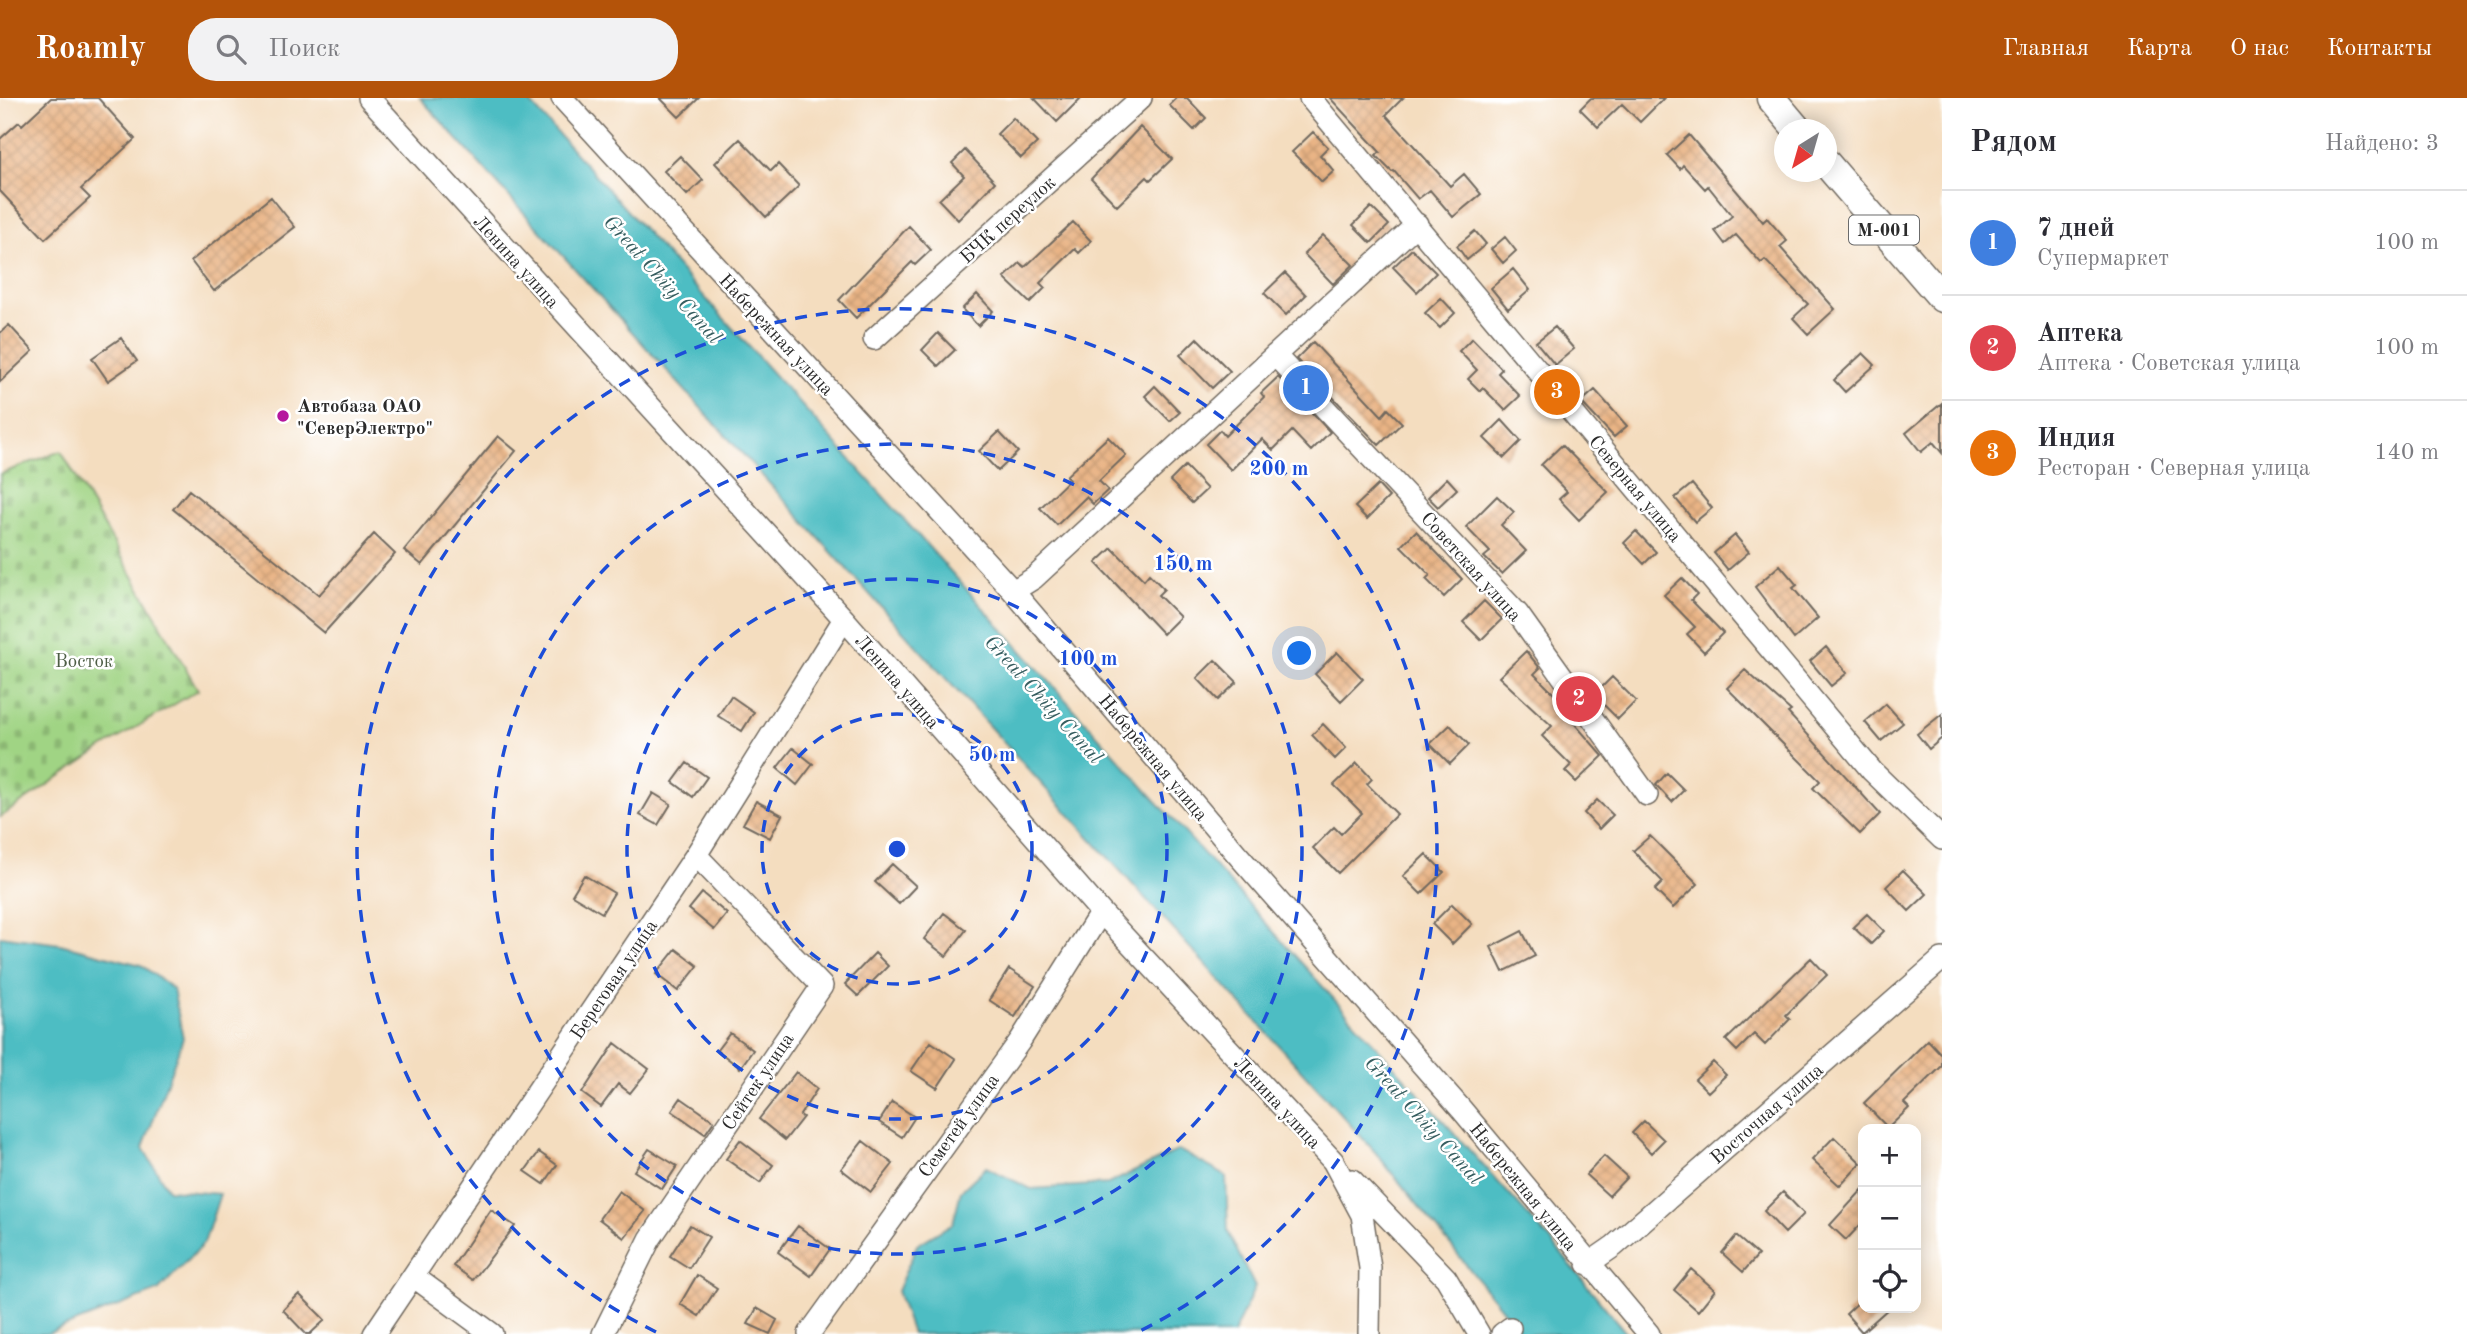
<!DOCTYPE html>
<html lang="ru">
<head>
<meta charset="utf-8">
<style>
	body { margin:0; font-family:"Old Standard TT",serif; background:#f2f2f3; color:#2b2b33 }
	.controls { position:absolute; right:21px; bottom:21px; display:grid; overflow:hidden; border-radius:14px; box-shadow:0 4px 18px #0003 }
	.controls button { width:63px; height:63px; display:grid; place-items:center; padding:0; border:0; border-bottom:2px solid #e1e1e2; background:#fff; color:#2b2b33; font:35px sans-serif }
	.compass { position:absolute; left:1774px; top:21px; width:63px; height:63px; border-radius:50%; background:#fff; box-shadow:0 4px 18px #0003; rotate:217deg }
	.you { position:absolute; left:1300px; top:556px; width:24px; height:24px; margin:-18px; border:5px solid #fff; border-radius:50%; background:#1a73e8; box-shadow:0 0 0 10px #1a73e833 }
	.badge { display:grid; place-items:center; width:46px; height:46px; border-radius:50%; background:#b45309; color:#fff; font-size:23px; font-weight:700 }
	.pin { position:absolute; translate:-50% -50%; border:4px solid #fff; box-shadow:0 2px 7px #0006 }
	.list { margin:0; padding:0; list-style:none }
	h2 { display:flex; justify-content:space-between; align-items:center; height:91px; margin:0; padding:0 28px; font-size:30px }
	h2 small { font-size:23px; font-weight:400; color:#7c7c81 }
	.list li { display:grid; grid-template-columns:46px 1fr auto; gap:21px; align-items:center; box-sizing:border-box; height:105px; padding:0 28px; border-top:2px solid #e1e1e2 }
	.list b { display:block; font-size:26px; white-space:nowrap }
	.list p { margin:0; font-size:23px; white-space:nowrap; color:#7c7c81 }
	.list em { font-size:23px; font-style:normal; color:#7c7c81 }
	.icon { flex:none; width:38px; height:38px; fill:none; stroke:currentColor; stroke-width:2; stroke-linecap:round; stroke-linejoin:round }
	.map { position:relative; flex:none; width:1942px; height:1236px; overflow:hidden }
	header { display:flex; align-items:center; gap:42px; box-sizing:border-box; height:98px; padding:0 35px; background:#b45309; color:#fff }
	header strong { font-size:33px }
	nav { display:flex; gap:38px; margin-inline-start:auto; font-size:24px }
	.search { width:490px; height:63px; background:#f2f2f3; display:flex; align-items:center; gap:18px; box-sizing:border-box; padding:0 24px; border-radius:28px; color:#7c7c81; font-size:26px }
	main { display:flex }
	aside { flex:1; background:#fff }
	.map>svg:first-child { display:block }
	.cemetery { fill:url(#cemetery-stones); stroke:#668058; stroke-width:2 }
	.water { fill:#4ebdc3; stroke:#3c7477; stroke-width:2 }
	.building { fill:url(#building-cross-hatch) }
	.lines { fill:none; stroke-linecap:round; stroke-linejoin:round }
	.minor-casing { stroke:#71695f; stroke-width:24 }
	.major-casing { stroke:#71695f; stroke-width:31 }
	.minor { stroke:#fff; stroke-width:21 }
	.major { stroke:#fff; stroke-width:28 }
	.ring { fill:none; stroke:#1d4ed8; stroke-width:3.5; stroke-dasharray:12 9 }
	.poi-dot { fill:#b5179e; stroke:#fff; stroke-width:2.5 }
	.labels { text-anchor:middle; stroke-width:5; stroke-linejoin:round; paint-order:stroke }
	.shield { fill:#fff; stroke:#6b6b6b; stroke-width:2 }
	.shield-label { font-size:18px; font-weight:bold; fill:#2b2b2b }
	.street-label { font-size:19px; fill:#2b2b2b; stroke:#fff }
	.poi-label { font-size:19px; font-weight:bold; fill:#2b2b2b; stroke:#fff; text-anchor:start }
	.park-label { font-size:19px; fill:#4e5e46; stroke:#fff }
	.water-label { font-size:21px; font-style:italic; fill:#375e60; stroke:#fff }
	.centre { fill:#1d4ed8; stroke:#fff; stroke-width:3.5 }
	.ring-label { font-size:21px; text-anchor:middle; font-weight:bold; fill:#1d4ed8; stroke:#fff; stroke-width:5; stroke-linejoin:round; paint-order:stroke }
</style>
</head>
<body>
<header>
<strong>Roamly</strong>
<div class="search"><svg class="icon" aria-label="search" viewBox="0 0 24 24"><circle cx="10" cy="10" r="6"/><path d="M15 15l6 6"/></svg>Поиск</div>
<nav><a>Главная</a><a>Карта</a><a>О нас</a><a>Контакты</a></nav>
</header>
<main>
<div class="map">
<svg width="1942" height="1236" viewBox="0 0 1942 1236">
	<defs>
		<pattern id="cemetery-stones" width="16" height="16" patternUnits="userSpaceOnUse" patternTransform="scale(1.75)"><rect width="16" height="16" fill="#a0d484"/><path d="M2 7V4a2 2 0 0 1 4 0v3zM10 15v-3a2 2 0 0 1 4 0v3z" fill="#8ab672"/></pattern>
		<pattern id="building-cross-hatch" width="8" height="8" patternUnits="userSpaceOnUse" patternTransform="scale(1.75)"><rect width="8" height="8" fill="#e9b485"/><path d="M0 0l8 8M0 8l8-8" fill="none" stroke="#c89b73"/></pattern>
	</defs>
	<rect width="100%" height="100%" fill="#fff"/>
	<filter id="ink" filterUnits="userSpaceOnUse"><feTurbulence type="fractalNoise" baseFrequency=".0143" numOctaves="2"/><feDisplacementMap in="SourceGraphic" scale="14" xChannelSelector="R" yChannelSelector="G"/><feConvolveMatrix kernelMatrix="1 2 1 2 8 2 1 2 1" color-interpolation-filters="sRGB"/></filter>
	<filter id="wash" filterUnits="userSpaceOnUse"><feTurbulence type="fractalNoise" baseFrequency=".00686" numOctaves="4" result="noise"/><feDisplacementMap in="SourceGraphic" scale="28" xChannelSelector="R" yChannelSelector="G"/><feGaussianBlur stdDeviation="1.57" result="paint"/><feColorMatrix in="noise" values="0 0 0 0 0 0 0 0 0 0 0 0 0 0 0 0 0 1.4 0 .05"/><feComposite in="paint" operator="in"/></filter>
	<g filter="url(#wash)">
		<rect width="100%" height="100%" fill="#f4ddbf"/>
		<!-- cemetery -->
		<path class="cemetery" d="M61,353L198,592L102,650L0,719V376Z"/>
		<!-- water -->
		<path class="water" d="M420,0H526L1551,1143L1627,1236H1522L1376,1055Z
			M0,838L60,846L141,867L173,891L183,940L143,1050L168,1092L220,1096L204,1145L158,1193L46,1236H0Z
			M1179,1052L1226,1078L1228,1134L1255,1189L1233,1236H912L897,1193L917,1147L953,1125L961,1093L986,1069L1031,1091L1108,1086Z"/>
		<g id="blocks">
			<!-- building -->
			<path class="building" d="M51,0H98L135,41L81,91L90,100L45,141L0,93V41L19,24L22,27Z
				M660,0H699L679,19Z
				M1034,0H1081L1057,24Z
				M1176,0H1187L1206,20L1194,32L1169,7Z
				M1330,0H1403L1386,17L1450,88L1464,76L1481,96L1453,119L1430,92L1418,101L1394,73L1392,74L1376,58L1380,54Z
				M1591,0H1664L1640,24L1622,6L1598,29L1580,11Z
				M1013,20L1037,45L1021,60L997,36Z
				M1140,29L1172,61L1150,82L1147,79L1117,108L1091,81Z
				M1313,34L1328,49L1320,57L1334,73L1322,84L1292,54Z
				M1689,37L1763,124L1767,120L1787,143L1780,149L1835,211L1808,236L1793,220L1808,206L1765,162L1761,165L1736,137L1725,146L1715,133L1732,118L1708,88L1705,91L1683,67L1680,71L1667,57Z
				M740,41L771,73L778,66L799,88L766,119L715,65Z
				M965,52L995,84L958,122L939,102L964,78L952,65Z
				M680,58L703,82L687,97L664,73Z
				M271,99L295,129L214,193L191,163Z
				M1371,109L1389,127L1371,145L1353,127Z
				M1073,124L1091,143L1079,155L1075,151L1040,185L1045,190L1030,205L1004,180L1020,165L1025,169Z
				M909,128L931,152L915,167L912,164L856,220L839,202Z
				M1475,133L1486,146L1467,162L1457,148Z
				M1323,137L1353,167L1333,186L1304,156Z
				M1505,139L1516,153L1503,165L1491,151Z
				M1412,151L1436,175L1417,194L1393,169Z
				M1513,171L1530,192L1508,211L1491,190Z
				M1285,175L1306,197L1286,217L1264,195Z
				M977,196L993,213L978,228L962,211Z
				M1441,200L1455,215L1440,230L1425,215Z
				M9,227L33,253L0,284V235Z
				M1555,229L1574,251L1555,267L1536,244Z
				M938,235L955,252L938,268L922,252Z
				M121,240L137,263L108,283L92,260Z
				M1197,240L1230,273L1212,290L1180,257Z
				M1472,240L1502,271L1498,275L1520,298L1505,312L1483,290L1480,293L1468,281L1477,272L1459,253Z
				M1313,244L1382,318L1388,311L1402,325L1379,347L1296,261Z
				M1863,255L1875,267L1845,294L1834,282Z
				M1278,279L1330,334L1311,353L1292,333L1273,352L1262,341L1231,372L1206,346L1220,332L1225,338L1264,299L1261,295Z
				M1155,288L1180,314L1170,323L1145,298Z
				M1595,292L1627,328L1614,339L1581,304Z
				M1942,305V355L1933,344L1921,354L1906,335Z
				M1502,322L1521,343L1504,360L1484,340Z
				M999,334L1018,354L998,373L979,353Z
				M498,338L516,353L422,467L404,452Z
				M1108,339L1126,357L1099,383L1108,392L1093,406L1086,399L1057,427L1040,410L1069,382L1066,378Z
				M1562,347L1608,394L1579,422L1559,401L1567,394L1541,367Z
				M1185,368L1207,391L1192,405L1170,383Z
				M1447,380L1457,391L1438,409L1428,399Z
				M1692,386L1712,410L1695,424L1675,400Z
				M1378,387L1389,399L1367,421L1355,409Z
				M189,392L319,497L374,436L395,456L324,535L173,411Z
				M1497,398L1514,414L1501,427L1526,453L1502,476L1484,459L1490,454L1466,429Z
				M1416,433L1462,481L1444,499L1426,481L1430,477L1401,448Z
				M1636,433L1656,454L1644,466L1624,445Z
				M1735,437L1749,454L1728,472L1714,455Z
				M1112,450L1144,482L1149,476L1164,491L1158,497L1180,519L1163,536L1096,465Z
				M1780,467L1797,487L1793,490L1818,520L1794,541L1755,489Z
				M1682,480L1697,496L1691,502L1723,535L1704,554L1687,536L1695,529L1664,497Z
				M1484,503L1502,521L1481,542L1463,524Z
				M1826,549L1847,575L1831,588L1810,563Z
				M1526,553L1540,570L1534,576L1561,603L1557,606L1603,658L1576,684L1565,673L1571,667L1542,638L1552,628L1499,579Z
				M1337,554L1363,581L1341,603L1315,576Z
				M1215,562L1237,584L1218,602L1197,580Z
				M1745,572L1791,613L1788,615L1880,716L1860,736L1813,690L1820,683L1727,590Z
				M1612,579L1636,603L1618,621L1594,597Z
				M731,598L754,614L742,633L718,618Z
				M1886,606L1903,625L1881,643L1865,624Z
				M1942,616V640L1929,651L1917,636Z
				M1323,626L1346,650L1335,661L1312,637Z
				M1450,627L1469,647L1450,666L1430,646Z
				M793,650L813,666L797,687L777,670Z
				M687,665L707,679L693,699L673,684Z
				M1357,665L1372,681L1367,686L1397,716L1338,775L1313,750L1334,729L1341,736L1362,715L1334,687Z
				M1667,675L1684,692L1672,704L1656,687Z
				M653,695L671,706L658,727L640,717Z
				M1597,702L1613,717L1599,731L1584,715Z
				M756,703L782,717L770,740L743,726Z
				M1650,738L1698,786L1673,810L1655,792L1663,784L1633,753Z
				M1426,756L1444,774L1421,796L1403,778Z
				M892,766L916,788L899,806L875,784Z
				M1903,772L1927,796L1909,813L1886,789Z
				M584,777L614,795L602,815L572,797Z
				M702,795L727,816L714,832L689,811Z
				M1452,806L1472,826L1452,846L1432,826Z
				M944,815L966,832L946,858L924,841Z
				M1867,816L1884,833L1871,846L1853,829Z
				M1522,833L1535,858L1503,874L1491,849Z
				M676,851L698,868L678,893L656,876Z
				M875,855L888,868L858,898L845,886Z
				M1811,860L1827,877L1786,917L1790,921L1765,947L1754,936L1737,953L1726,942Z
				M1009,871L1035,888L1015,919L989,902Z
				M730,935L753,952L740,970L717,952Z
				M1928,942L1942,957V968L1904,1005L1909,1010L1888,1030L1864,1005Z
				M931,944L956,961L937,990L911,973Z
				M615,945L649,971L630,995L618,986L601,1009L582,995Z
				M1713,964L1726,977L1708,994L1695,981Z
				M796,974L817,991L800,1017L803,1019L785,1042L759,1021Z
				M681,1000L714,1023L705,1036L672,1013Z
				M892,1004L915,1019L902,1039L879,1024Z
				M1644,1023L1664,1042L1651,1055L1632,1035Z
				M1834,1039L1861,1065L1840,1088L1812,1062Z
				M740,1042L773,1067L760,1085L726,1061Z
				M863,1043L893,1066L871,1094L841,1071Z
				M649,1051L677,1068L662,1091L634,1073Z
				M539,1054L557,1067L544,1086L525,1073Z
				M1604,1058L1627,1079L1609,1098L1586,1077Z
				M1863,1091V1124L1846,1142L1830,1127Z
				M619,1093L645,1113L624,1140L599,1121Z
				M1783,1094L1804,1116L1785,1135L1764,1113Z
				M491,1112L515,1128L473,1182L453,1168Z
				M690,1127L709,1139L689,1170L670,1158Z
				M798,1128L830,1151L811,1178L778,1154Z
				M1736,1138L1758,1157L1743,1174L1722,1155Z
				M1691,1171L1715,1192L1698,1213L1674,1192Z
				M697,1177L717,1190L699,1218L680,1206Z
				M299,1196L325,1222L310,1236H306L283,1212Z
				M1863,1200V1210H1889L1862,1234L1846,1216Z
				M757,1210L777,1222L770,1236L748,1226Z"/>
		</g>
	</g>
	<g filter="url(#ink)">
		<use href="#blocks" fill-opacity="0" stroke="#71695f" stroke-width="2"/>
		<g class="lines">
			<!-- minor casing -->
			<g class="minor-casing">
				<path id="minor" d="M369,0L844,521L1101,814L1333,1063L1362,1117L1370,1170L1369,1236
					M562,0L1013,493L1236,755L1462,1012L1649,1236
					M1310,0L1872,673L1942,741
					M874,241L1141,0
					M1275,257L1518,516L1647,697
					M1013,493L1034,480L1417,126
					M1352,1082L1446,1180L1479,1236
					M1588,1166L1614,1148L1942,861
					M413,1178L492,1236
					M374,1236L696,757L844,521
					M603,1236L650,1141L822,888L696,757
					M809,1236L1020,943L1101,814
					M1502,1236L1510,1230"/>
			</g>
			<!-- major casing -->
			<g class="major-casing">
				<path id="major" d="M1771,0L1798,32
					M1826,65L1942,200"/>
			</g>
			<!-- minor -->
			<use href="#minor" class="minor"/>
			<!-- major -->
			<use href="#major" class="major"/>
		</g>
	</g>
	<!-- distance rings -->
	<g class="ring">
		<circle cx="897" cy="751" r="135"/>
		<circle cx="897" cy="751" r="270"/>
		<circle cx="897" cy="751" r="405"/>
		<path d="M656 1234A540 540 0 1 1 1138 1234"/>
	</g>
	<!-- markers -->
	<circle class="poi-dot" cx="283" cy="318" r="7"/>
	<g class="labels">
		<!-- shield labels -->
		<rect class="shield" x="1849" y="117.5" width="70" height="29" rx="5"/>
		<g class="shield-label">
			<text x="1884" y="138">М-001</text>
		</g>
		<!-- street labels -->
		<g class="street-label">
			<text transform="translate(1007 121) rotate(-42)" y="7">БЧК переулок</text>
			<text transform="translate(517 163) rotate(48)" y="7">Ленина улица</text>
			<text transform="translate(777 236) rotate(47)" y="7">Набережная улица</text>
			<text transform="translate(1636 390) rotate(50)" y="7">Северная улица</text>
			<text transform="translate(1472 468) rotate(48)" y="7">Советская улица</text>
			<text transform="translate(898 583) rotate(49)" y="7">Ленина улица</text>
			<text transform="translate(1154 659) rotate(50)" y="7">Набережная улица</text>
			<text transform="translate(613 881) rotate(-56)" y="7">Береговая улица</text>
			<text transform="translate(757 983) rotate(-56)" y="7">Сейтек улица</text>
			<text transform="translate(1278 1004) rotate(47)" y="7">Ленина улица</text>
			<text transform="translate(1766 1015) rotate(-41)" y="7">Восточная улица</text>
			<text transform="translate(958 1027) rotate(-54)" y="7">Семетей улица</text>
			<text transform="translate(1524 1088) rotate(51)" y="7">Набережная улица</text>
		</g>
		<!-- poi labels -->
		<g class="poi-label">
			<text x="297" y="314">Автобаза ОАО<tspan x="297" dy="22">"СеверЭлектро"</tspan></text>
		</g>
		<!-- park labels -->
		<g class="park-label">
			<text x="84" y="569">Восток</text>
		</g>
		<!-- water labels -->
		<g class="water-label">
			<text transform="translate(663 181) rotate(48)" y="7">Great Chüy Canal</text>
			<text transform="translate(1044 601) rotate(48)" y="7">Great Chüy Canal</text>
			<text transform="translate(1424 1022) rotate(48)" y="7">Great Chüy Canal</text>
		</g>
	</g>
	<circle cx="897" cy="751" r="10" class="centre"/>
	<g class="ring-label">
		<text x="1279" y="377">200 m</text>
		<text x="1183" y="472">150 m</text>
		<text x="1088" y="567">100 m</text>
		<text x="992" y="663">50 m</text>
	</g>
</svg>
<div class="controls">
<button>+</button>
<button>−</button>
<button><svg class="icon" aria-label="locate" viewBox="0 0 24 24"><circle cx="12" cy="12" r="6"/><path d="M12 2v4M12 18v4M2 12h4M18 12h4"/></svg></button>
</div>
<svg class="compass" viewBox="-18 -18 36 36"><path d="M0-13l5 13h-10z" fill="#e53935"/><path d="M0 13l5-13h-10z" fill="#7c7c81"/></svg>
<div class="you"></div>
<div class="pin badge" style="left:1306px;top:290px;background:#3f7fe0">1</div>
<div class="pin badge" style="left:1579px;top:601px;background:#e0444e">2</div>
<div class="pin badge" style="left:1557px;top:294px;background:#e8710a">3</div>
</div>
<aside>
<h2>Рядом<small>Найдено: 3</small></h2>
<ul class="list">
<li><span class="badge" style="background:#3f7fe0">1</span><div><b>7 дней</b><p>Супермаркет</p></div><em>100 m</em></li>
<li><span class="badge" style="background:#e0444e">2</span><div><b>Аптека</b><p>Аптека · Советская улица</p></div><em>100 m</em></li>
<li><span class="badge" style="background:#e8710a">3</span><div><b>Индия</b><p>Ресторан · Северная улица</p></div><em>140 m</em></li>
</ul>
</aside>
</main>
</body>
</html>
